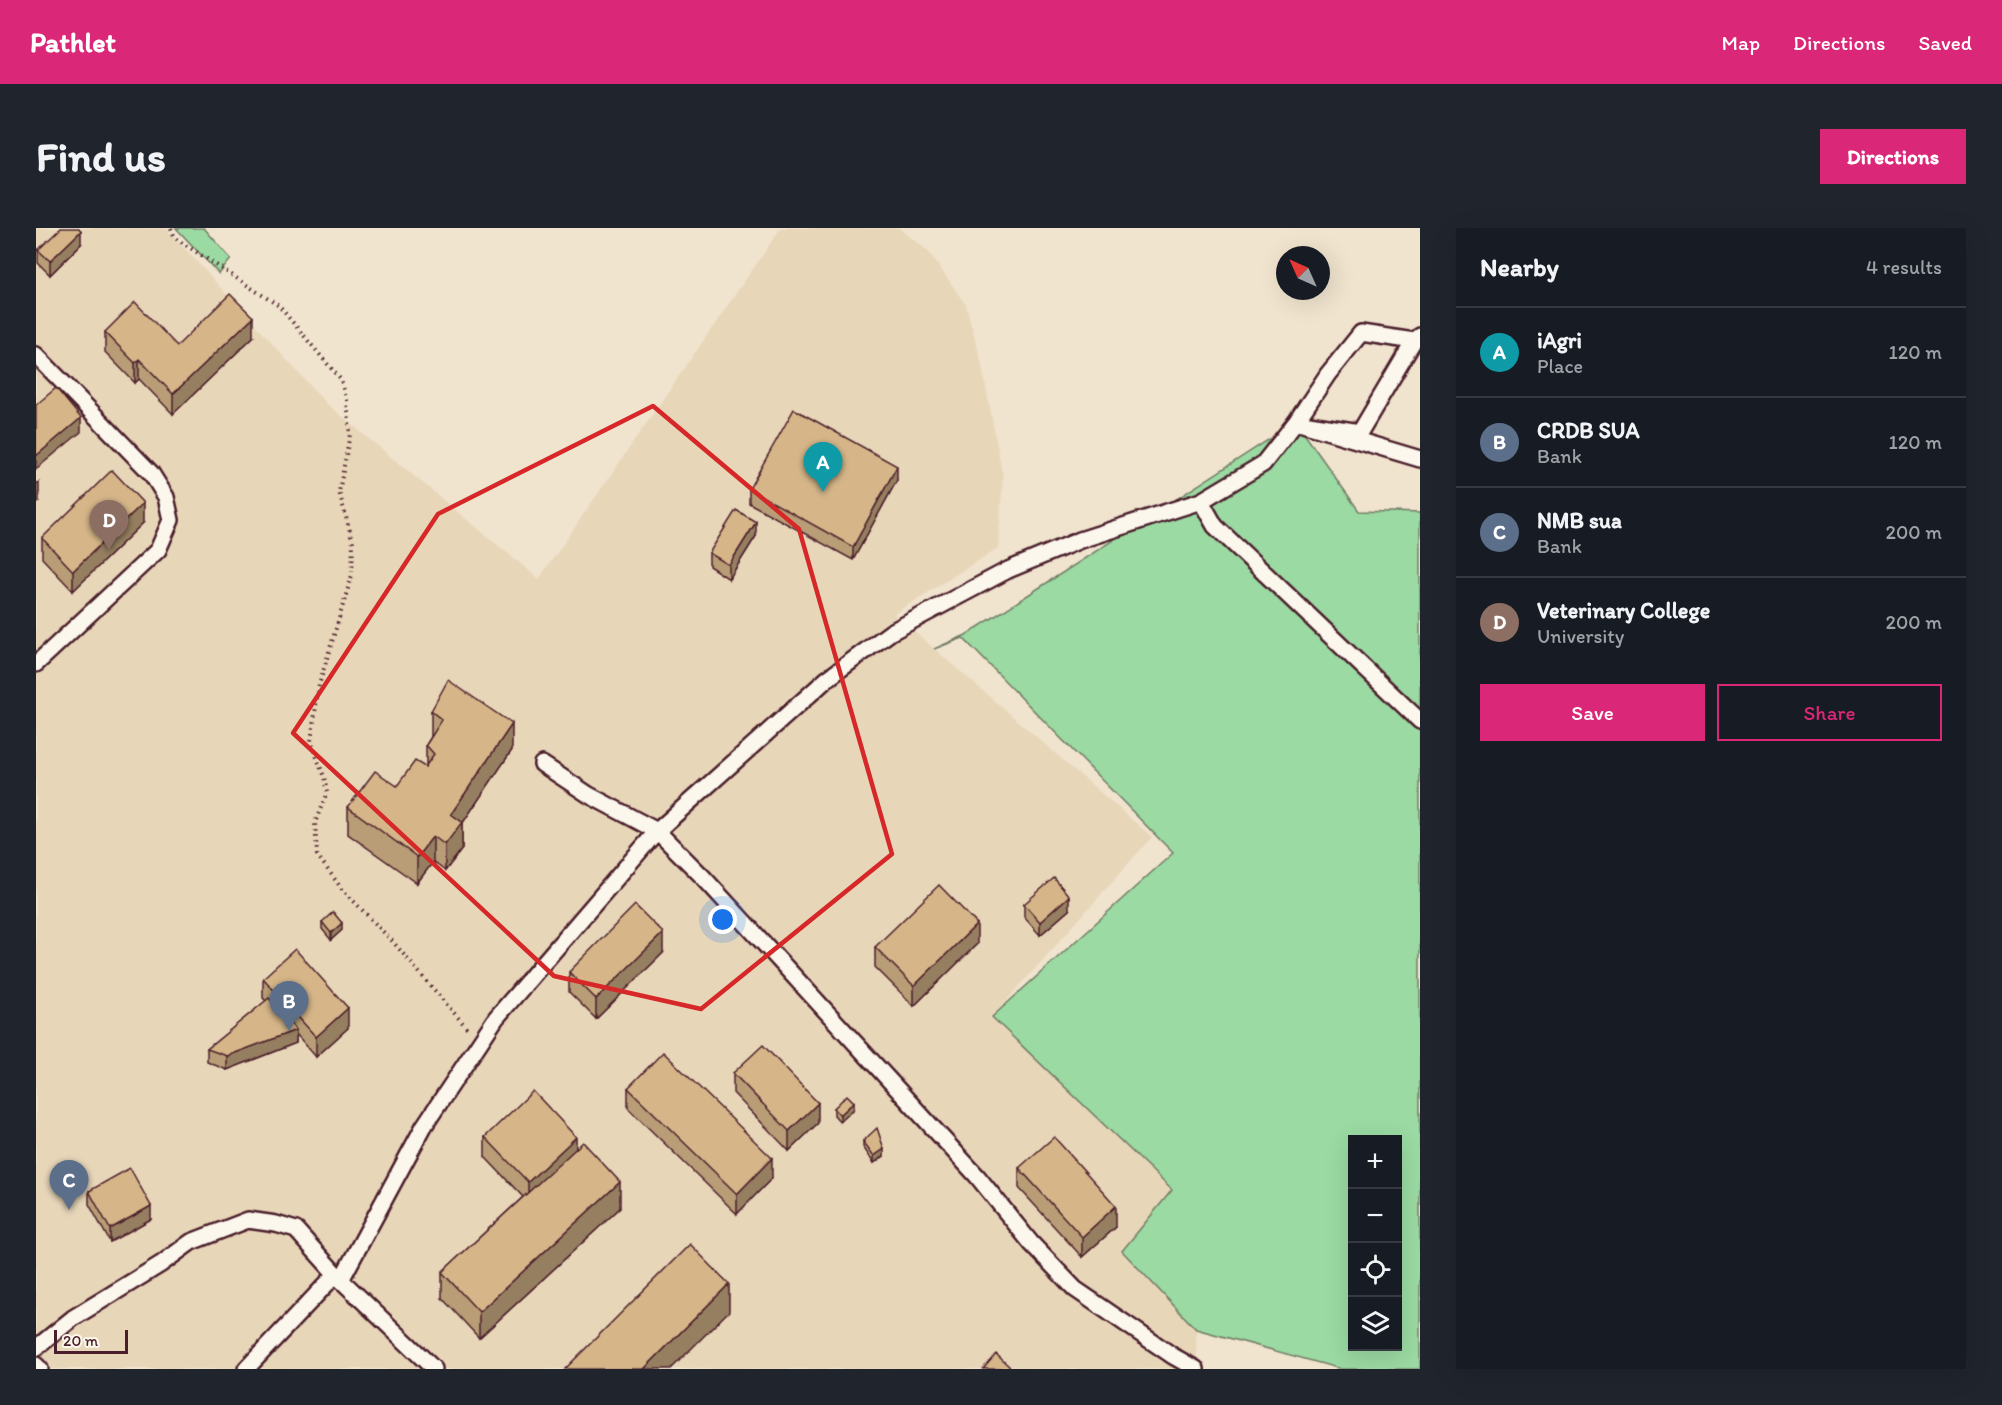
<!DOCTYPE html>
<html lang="en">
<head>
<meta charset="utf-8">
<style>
	body { margin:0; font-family:Itim,sans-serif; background:#20242c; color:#f1f3f6 }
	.controls { position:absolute; right:18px; bottom:18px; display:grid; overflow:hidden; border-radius:0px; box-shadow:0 6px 24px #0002 }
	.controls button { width:54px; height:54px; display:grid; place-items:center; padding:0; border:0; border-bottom:2px solid #363941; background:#171b24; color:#f1f3f6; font:30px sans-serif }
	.compass { position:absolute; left:1240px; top:18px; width:54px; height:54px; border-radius:50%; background:#171b24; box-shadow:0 6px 24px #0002; rotate:315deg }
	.scale { position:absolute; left:18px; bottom:15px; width:74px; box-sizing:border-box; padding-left:6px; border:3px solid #4a1f2b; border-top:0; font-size:16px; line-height:21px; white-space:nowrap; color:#4a1f2b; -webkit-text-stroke:4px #fbf7ec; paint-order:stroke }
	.you { position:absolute; left:687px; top:692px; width:21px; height:21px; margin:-15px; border:4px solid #fff; border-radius:50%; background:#1a73e8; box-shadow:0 0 0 9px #1a73e833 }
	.badge { display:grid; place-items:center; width:39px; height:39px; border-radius:50%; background:#db2777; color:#fff; font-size:20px; font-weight:700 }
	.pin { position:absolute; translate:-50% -50px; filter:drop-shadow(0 2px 3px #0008) }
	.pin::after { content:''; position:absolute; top:32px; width:21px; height:18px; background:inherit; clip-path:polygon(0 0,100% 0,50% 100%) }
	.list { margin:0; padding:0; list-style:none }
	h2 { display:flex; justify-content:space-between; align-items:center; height:78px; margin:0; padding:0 24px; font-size:26px }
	h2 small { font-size:20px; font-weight:400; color:#9ea1a6 }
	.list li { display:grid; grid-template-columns:39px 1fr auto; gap:18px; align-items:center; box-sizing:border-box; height:90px; padding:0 24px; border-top:2px solid #363941 }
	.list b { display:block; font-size:22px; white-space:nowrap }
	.list p { margin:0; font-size:20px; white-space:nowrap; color:#9ea1a6 }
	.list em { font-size:20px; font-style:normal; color:#9ea1a6 }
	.actions { display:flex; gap:12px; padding:18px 24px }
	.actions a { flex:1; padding:14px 0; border:2px solid #db2777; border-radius:0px; text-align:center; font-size:21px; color:#db2777 }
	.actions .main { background:#db2777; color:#fff }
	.icon { flex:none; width:33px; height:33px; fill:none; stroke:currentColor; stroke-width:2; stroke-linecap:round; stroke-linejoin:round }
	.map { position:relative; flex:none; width:1384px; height:1141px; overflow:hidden; border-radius:0px }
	header { display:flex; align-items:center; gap:36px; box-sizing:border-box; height:84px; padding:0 30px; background:#db2777; color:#fff }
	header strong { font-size:28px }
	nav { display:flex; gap:33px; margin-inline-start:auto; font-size:21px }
	.intro { display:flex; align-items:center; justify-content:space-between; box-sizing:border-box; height:144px; padding:0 36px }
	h1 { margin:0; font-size:42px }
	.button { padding:15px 27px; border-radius:0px; background:#db2777; color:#fff; font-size:21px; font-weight:700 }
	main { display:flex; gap:36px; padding:0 36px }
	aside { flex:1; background:#171b24; border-radius:0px; box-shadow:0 6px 24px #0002 }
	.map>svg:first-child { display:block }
	.built { fill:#e8d6b9 }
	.green { fill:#9bdaa2; stroke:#727c66; stroke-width:1.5; fill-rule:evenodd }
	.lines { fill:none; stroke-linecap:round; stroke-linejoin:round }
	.lane-casing { stroke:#4a1f2b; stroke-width:20 }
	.path { stroke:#4a1f2b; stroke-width:4; stroke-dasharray:1.5 4.5; stroke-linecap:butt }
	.lane { stroke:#fbf7ec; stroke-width:15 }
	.wall { fill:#b89d76; stroke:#4a1f2b; stroke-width:1.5 }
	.shaded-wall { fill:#967f60; stroke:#4a1f2b; stroke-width:1.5 }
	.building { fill:#d6b689; stroke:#4a1f2b; stroke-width:1.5 }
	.marked { fill:none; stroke:#d62828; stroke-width:4.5; stroke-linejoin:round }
</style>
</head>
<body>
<header>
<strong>Pathlet</strong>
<nav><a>Map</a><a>Directions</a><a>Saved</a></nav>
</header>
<div class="intro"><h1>Find us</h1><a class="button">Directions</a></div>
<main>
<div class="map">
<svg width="1384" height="1141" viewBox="0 0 1384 1141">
	<rect width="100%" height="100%" fill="#f0e4ce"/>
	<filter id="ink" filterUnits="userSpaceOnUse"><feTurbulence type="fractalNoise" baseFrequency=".0167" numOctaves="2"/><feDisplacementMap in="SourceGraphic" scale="12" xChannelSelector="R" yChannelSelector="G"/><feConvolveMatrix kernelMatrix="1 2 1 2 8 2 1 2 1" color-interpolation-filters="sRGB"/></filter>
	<g filter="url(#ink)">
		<!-- built -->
		<path class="built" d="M0,0H130L291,176L503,351L745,0H863L892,23L930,77L945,133L967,249L962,320L858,386L1116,609L956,789L1136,962L1087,1023L1160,1101L1161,1141H0Z"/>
		<!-- green -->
		<path class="green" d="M140,0H168L195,31L183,46Z
			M1260,194L1323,283L1384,285V1141H1305L1160,1101L1086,1023L1136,962L956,789L1137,625L927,410L898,421L930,407ZM1316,912H1362V1118H1316Z"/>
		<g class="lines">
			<!-- lane casing -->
			<g class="lane-casing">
				<path id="lane" d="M1378,113L1324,204L1260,194L1384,231
					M0,127L115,245L130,269L135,292L122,322L0,436
					M1165,273L1179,298L1384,493
					M506,536L553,567L621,603L667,649L941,948L995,1015L1039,1061L1137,1128L1160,1141
					M305,1052L388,898L460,790L621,603L791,451L855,404L972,342L1044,312L1165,273L1227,236L1260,194L1292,146L1325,105L1378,113L1384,108
					M0,1120L37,1090L125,1036L155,1014L212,992L240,996L260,1002L305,1052L398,1141
					M0,1137L4,1141
					M210,1141L300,1046"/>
			</g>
			<!-- path -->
			<path class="path" d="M135,0L139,10L243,78L305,152L311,173L314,206L303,264L317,314L316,347L283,457L275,513L288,549L291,564L279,595L281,627L306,661L357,714L431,800"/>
			<!-- lane -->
			<use href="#lane" class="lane"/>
		</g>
		<!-- wall -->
		<path class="wall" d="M45,16L14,47L2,35V22Z
			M69,104L141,118L217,109L137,186L103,151L99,155L69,124Z
			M861,252L817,332L713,275V261Z
			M107,295L37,363L6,330V310Z
			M720,308L693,351L673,338V325Z
			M395,483L476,522L426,596V621L409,643L397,634L381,655L312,606V579L361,558L389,539L390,537V517L395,509Z
			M988,676L1033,682L1004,707L988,689Z
			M286,694L306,702L295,712L286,701Z
			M941,716L878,778L839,739V719Z
			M627,725L560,791L533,764V744Z
			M227,750L312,800L280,829L260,806V815L191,842L171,834V821L230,773L227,770Z
			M697,845L782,895L753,923L697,865Z
			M592,860L736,950L701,986L592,880Z
			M798,880L818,881L804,894L798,887Z
			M449,909L540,920L584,980L443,1110L406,1070V1044L487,969L449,929Z
			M827,913L848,928L838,935L827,919Z
			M983,940L1080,999L1046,1029L983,960Z
			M53,963L115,991L74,1014L53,976Z"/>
		<!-- shaded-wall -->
		<path class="shaded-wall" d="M45,3V16L14,47V33Z
			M217,89V109L137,186V166Z
			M103,131V151L99,155V135Z
			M45,190V204L0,241V228Z
			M861,238V252L817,332V319Z
			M3,254V274L0,276V256Z
			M107,275V295L37,363V343Z
			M720,294V308L693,351V337Z
			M476,496V522L426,596V621L409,643V617L415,586Z
			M397,608V634L381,655V629Z
			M1033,668V682L1004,707V694Z
			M306,695V702L295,712V705Z
			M941,696V716L878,778V758Z
			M627,705V725L560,791V771Z
			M312,780V800L280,829V809Z
			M260,802V815L191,842V828Z
			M818,874V881L804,894V887Z
			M782,875V895L753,923V903Z
			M540,909V929L492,974V954Z
			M848,921V928L838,935V928Z
			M736,930V950L701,986V966Z
			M584,954V980L443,1110V1084Z
			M115,978V991L74,1014V1001Z
			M1080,978V999L1046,1029V1009Z
			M693,1056V1083L635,1141H608Z"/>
		<!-- building -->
		<path class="building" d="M25,0H43L45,3L14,33L2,22Z
			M194,66L217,89L137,166L103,131L99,135L69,104L99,74L141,118Z
			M20,160L45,190L0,228V177Z
			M758,181L861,238L817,319L713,261Z
			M76,242L107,275L37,343L6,310Z
			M700,282L720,294L693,337L673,325Z
			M412,452L476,496L415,586L426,594L409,617L397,608L381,629L312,579L339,543L361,558L379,533L389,539L398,526L390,517L406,492L395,483Z
			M1018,650L1033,668L1004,694L988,676Z
			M903,657L941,696L878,758L839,719Z
			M599,677L627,705L560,771L533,744Z
			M297,684L306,695L295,705L286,694Z
			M259,721L312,780L280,809L227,750Z
			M233,770L260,802L191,828L171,821Z
			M727,817L782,875L753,903L697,845Z
			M627,824L736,930L701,966L592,860Z
			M497,863L540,909L492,954L449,909Z
			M811,867L818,874L804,887L798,880Z
			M841,900L848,921L838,928L827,913Z
			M1018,909L1080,978L1046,1009L983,940Z
			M547,914L584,954L443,1084L406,1044Z
			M94,940L115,978L74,1001L53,963Z
			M654,1016L693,1056L608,1141H529Z
			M960,1126L976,1141H947Z"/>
	</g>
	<!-- marked area -->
	<path class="marked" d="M617,178L763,301L856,626L665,781L518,748L257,505L402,286Z"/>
</svg>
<div class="controls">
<button>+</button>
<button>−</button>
<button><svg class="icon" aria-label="locate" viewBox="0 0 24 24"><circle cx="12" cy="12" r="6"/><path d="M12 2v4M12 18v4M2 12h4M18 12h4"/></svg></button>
<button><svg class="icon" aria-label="layers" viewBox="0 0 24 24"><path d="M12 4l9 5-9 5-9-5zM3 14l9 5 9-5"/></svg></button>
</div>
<svg class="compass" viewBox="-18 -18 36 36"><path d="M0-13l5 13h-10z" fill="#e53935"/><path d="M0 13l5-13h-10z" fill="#9ea1a6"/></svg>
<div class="scale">20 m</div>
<div class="you"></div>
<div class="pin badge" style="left:787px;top:264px;background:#0f9aa8">A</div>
<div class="pin badge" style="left:253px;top:803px;background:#5c6f8a">B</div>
<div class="pin badge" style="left:33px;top:982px;background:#5c6f8a">C</div>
<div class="pin badge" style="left:73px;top:322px;background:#8d6e63">D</div>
</div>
<aside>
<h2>Nearby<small>4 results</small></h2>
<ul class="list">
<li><span class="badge" style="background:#0f9aa8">A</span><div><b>iAgri</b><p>Place</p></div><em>120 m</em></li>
<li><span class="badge" style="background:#5c6f8a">B</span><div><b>CRDB SUA</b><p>Bank</p></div><em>120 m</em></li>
<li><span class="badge" style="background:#5c6f8a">C</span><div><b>NMB sua</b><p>Bank</p></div><em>200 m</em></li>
<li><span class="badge" style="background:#8d6e63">D</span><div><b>Veterinary College</b><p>University</p></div><em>200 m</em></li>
</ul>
<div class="actions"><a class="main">Save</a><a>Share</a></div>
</aside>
</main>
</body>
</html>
